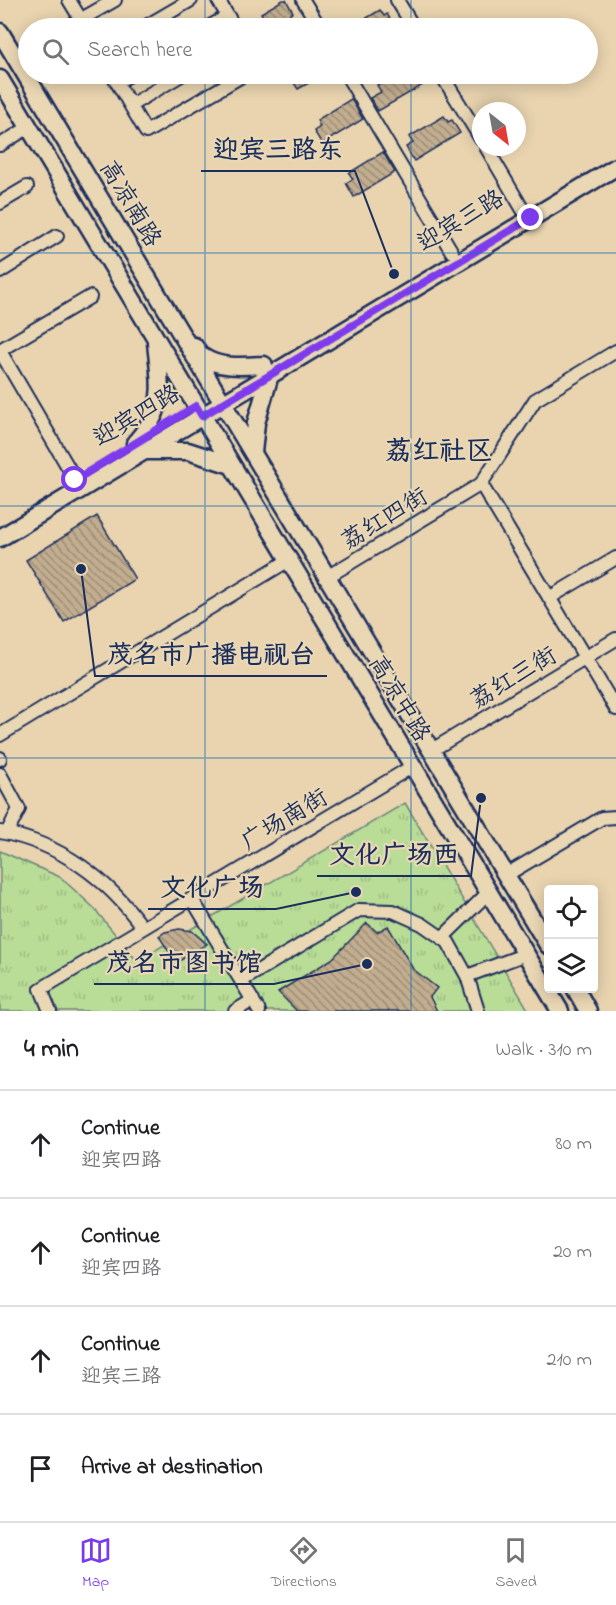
<!DOCTYPE html>
<html lang="en">
<head>
<meta charset="utf-8">
<style>
	body { margin:0; font-family:"Indie Flower","LXGW WenKai TC",sans-serif; background:#f6f6f6; color:#202124 }
	.controls { position:absolute; right:18px; bottom:18px; display:grid; overflow:hidden; border-radius:6px; box-shadow:0 3px 15px #0003 }
	.controls button { width:54px; height:54px; display:grid; place-items:center; padding:0; border:0; border-bottom:2px solid #e0e0e0; background:#fff; color:#202124; font:30px sans-serif }
	.compass { position:absolute; left:472px; top:102px; width:54px; height:54px; border-radius:50%; background:#fff; box-shadow:0 3px 15px #0003; rotate:149deg }
	.stop { position:absolute; width:18px; height:18px; margin:-14px; border:4px solid #7c3aed; border-radius:50%; background:#fff }
	.stop.end { background:#7c3aed; border-color:#fff; box-shadow:0 2px 6px #0008 }
	.list { margin:0; padding:0; list-style:none }
	h2 { display:flex; justify-content:space-between; align-items:center; height:78px; margin:0; padding:0 24px; font-size:26px }
	h2 small { font-size:20px; font-weight:400; color:#757577 }
	.list li { display:grid; grid-template-columns:39px 1fr auto; gap:18px; align-items:center; box-sizing:border-box; height:108px; padding:0 24px; border-top:2px solid #e0e0e0 }
	.list b { display:block; font-size:22px; white-space:nowrap }
	.list p { margin:0; font-size:20px; white-space:nowrap; color:#757577 }
	.list em { font-size:20px; font-style:normal; color:#757577 }
	.icon { flex:none; width:33px; height:33px; fill:none; stroke:currentColor; stroke-width:2; stroke-linecap:round; stroke-linejoin:round }
	.map { position:relative; flex:none; width:616px; height:1011px; overflow:hidden }
	.search { position:absolute; background:#fff; box-shadow:0 3px 15px #0003; left:18px; right:18px; top:18px; height:66px; display:flex; align-items:center; gap:15px; box-sizing:border-box; padding:0 21px; border-radius:33px; color:#757577; font-size:22px }
	.sheet { height:510px; background:#fff }
	nav { display:flex; justify-content:space-around; align-items:center; box-sizing:border-box; height:84px; border-top:2px solid #e0e0e0; background:#fff; font-size:16px; color:#757577 }
	nav a { display:grid; justify-items:center; gap:3px }
	nav .on { color:#7c3aed }
	.map>svg:first-child { display:block }
	.park { fill:url(#park-tufts); stroke:#6a867a; stroke-width:1.5 }
	.building { fill:url(#building-back-hatch); stroke:#1b2f5e; stroke-width:1.5 }
	.lines { fill:none; stroke-linecap:round; stroke-linejoin:round }
	.minor-casing { stroke:#1b2f5e; stroke-width:16 }
	.major-casing { stroke:#1b2f5e; stroke-width:21 }
	.minor { stroke:#ead7b4; stroke-width:12 }
	.major { stroke:#ead7b4; stroke-width:16 }
	.route { stroke:#7c3aed; stroke-width:8 }
	.grid { fill:none; stroke:#1f6fb2; stroke-width:1.5; stroke-opacity:0.55 }
	.labels { text-anchor:middle; stroke-width:4.5; stroke-linejoin:round; paint-order:stroke }
	.street-label { font-size:24px; fill:#1b2f5e; stroke:#ead7b4 }
	.quarter-label { font-size:27px; font-weight:bold; fill:#1b2f5e; stroke:#ead7b4 }
	.leader { fill:none; stroke:#1b2f5e; stroke-width:2 }
	.callout-dot { fill:#1b2f5e; stroke:#ead7b4; stroke-width:2 }
	.callout-label { font-size:26px; text-anchor:middle; font-weight:bold; fill:#1b2f5e; stroke:#ead7b4; stroke-width:4.5; stroke-linejoin:round; paint-order:stroke }
</style>
</head>
<body>
<div class="map">
<svg width="616" height="1011" viewBox="0 0 616 1011">
	<defs>
		<pattern id="park-tufts" width="24" height="20" patternUnits="userSpaceOnUse" patternTransform="scale(1.5)"><rect width="24" height="20" fill="#b9dc96"/><path d="M3 7l-1-3M5 7V3M7 7l1-3M15 17l-1-3M17 17v-4M19 17l1-3" fill="none" stroke="#9ebd84"/></pattern>
		<pattern id="building-back-hatch" width="6" height="6" patternUnits="userSpaceOnUse" patternTransform="scale(1.5)"><rect width="6" height="6" fill="#c2ad8f"/><path d="M-1 5l2 2M0 0l6 6M5-1l2 2" fill="none" stroke="#9d8d78"/></pattern>
	</defs>
	<rect width="100%" height="100%" fill="#e9d4af"/>
	<filter id="ink" filterUnits="userSpaceOnUse"><feTurbulence type="fractalNoise" baseFrequency=".0167" numOctaves="2"/><feDisplacementMap in="SourceGraphic" scale="12" xChannelSelector="R" yChannelSelector="G"/><feConvolveMatrix kernelMatrix="1 2 1 2 8 2 1 2 1" color-interpolation-filters="sRGB"/></filter>
	<g filter="url(#ink)">
		<!-- park -->
		<path class="park" d="M405,803L529,1011H0V851L60,877L93,907L137,961Z"/>
		<!-- building -->
		<path class="building" d="M283,0H286L293,12L289,15L293,22L282,28H253L266,21L261,13Z
			M380,10L384,16L387,14L396,28H350Z
			M295,74H325L298,89L290,77Z
			M397,74H423L428,82L378,111L370,98L381,92L377,85Z
			M351,99L363,119L322,144L314,131L320,127L317,120Z
			M444,116L448,122L452,120L460,133L414,161L406,147L413,143L409,137Z
			M383,152L395,172L354,197L346,183L353,179L349,173Z
			M97,516L135,579L64,622L26,560Z
			M367,923L377,932L388,926L413,969L437,988L430,997L437,1011H297L278,992L332,959Z
			M179,929L192,931L207,944L176,963L159,936L165,932Z"/>
		<g class="lines">
			<!-- minor casing -->
			<g class="minor-casing">
				<path id="minor" d="M69,0L86,28
					M218,0L235,28
					M303,0L320,28
					M397,0L414,28
					M66,28L115,0
					M143,28L191,0
					M207,28L228,16
					M16,58L28,51
					M112,74L146,132L245,74
					M346,74L452,252
					M441,74L481,139
					M117,82L132,74
					M131,105L183,74
					M0,145L29,127
					M486,147L523,210
					M0,203L27,187
					M0,272L57,236
					M0,350L90,297
					M0,351L75,479
					M481,484L616,709
					M327,577L481,484L535,400L616,351
					M549,598L616,558
					M0,735L289,560
					M432,750L616,639
					M0,758V759
					M0,774L19,809L7,833
					M0,832C60,843 108,879 143,928L413,766
					M506,875L602,818L616,817
					M192,899L259,1011
					M442,938L489,892
					M467,976L526,954
					M241,981L359,910L393,911L422,924L448,942L467,976L478,1011
					M50,1011L41,989L143,928
					M235,1011L253,1000"/>
			</g>
			<!-- major casing -->
			<g class="major-casing">
				<path id="major" d="M0,32L548,945
					M0,79L560,1011
					M194,346C197,350 200,355 203,357C220,369 246,366 264,365
					M135,443C141,436 148,428 152,419C165,396 158,368 156,342
					M145,451H188L231,465
					M253,453L256,423L270,375
					M0,538L616,167
					M575,988L588,1011"/>
			</g>
			<!-- minor -->
			<use href="#minor" class="minor"/>
			<!-- major -->
			<use href="#major" class="major"/>
		</g>
	</g>
	<g class="lines" filter="url(#ink)">
		<!-- route -->
		<path class="route" d="M75,480L196,406L202,416L531,218"/>
	</g>
	<!-- grid -->
	<path class="grid" d="M205,0V28M411,0V28M205,74V1011M411,74V1011M0,253H616M0,506H616M0,758H616"/>
	<g class="labels">
		<!-- street labels -->
		<g class="street-label">
			<text transform="translate(131 203) rotate(59)" y="8">高凉南路</text>
			<text transform="translate(460 220) rotate(-31)" y="8">迎宾三路</text>
			<text transform="translate(136 415) rotate(-31)" y="8">迎宾四路</text>
			<text transform="translate(384 518) rotate(-31)" y="8">荔红四街</text>
			<text transform="translate(513 677) rotate(-31)" y="8">荔红三街</text>
			<text transform="translate(400 698) rotate(59)" y="8">高凉中路</text>
			<text transform="translate(284 819) rotate(-31)" y="8">广场南街</text>
		</g>
		<!-- quarter labels -->
		<g class="quarter-label">
			<text x="439" y="459">荔红社区</text>
		</g>
	</g>
	<!-- callouts -->
	<path class="leader" d="M394 274L355 171H201M81 569L95 676H327M481 798L471 876H317M356 892L276 909H148M367 964L274 984H94"/>
	<g class="callout-dot">
		<circle cx="394" cy="274" r="6"/>
		<circle cx="81" cy="569" r="6"/>
		<circle cx="481" cy="798" r="6"/>
		<circle cx="356" cy="892" r="6"/>
		<circle cx="367" cy="964" r="6"/>
	</g>
	<g class="callout-label">
		<text x="278" y="158">迎宾三路东</text>
		<text x="211" y="663">茂名市广播电视台</text>
		<text x="394" y="863">文化广场西</text>
		<text x="212" y="896">文化广场</text>
		<text x="184" y="971">茂名市图书馆</text>
	</g>
</svg>
<div class="controls">
<button><svg class="icon" aria-label="locate" viewBox="0 0 24 24"><circle cx="12" cy="12" r="6"/><path d="M12 2v4M12 18v4M2 12h4M18 12h4"/></svg></button>
<button><svg class="icon" aria-label="layers" viewBox="0 0 24 24"><path d="M12 4l9 5-9 5-9-5zM3 14l9 5 9-5"/></svg></button>
</div>
<svg class="compass" viewBox="-18 -18 36 36"><path d="M0-13l5 13h-10z" fill="#e53935"/><path d="M0 13l5-13h-10z" fill="#757577"/></svg>
<div class="stop" style="left:75px;top:480px"></div>
<div class="stop end" style="left:531px;top:218px"></div>
<div class="search"><svg class="icon" aria-label="search" viewBox="0 0 24 24"><circle cx="10" cy="10" r="6"/><path d="M15 15l6 6"/></svg>Search here</div>
</div>
<section class="sheet">
<h2>4 min<small>Walk · 310 m</small></h2>
<ul class="list">
<li><svg class="icon" aria-label="ahead" viewBox="0 0 24 24"><path d="M12 20V5M6 11l6-6 6 6"/></svg><div><b>Continue</b><p>迎宾四路</p></div><em>80 m</em></li>
<li><svg class="icon" aria-label="ahead" viewBox="0 0 24 24"><path d="M12 20V5M6 11l6-6 6 6"/></svg><div><b>Continue</b><p>迎宾四路</p></div><em>20 m</em></li>
<li><svg class="icon" aria-label="ahead" viewBox="0 0 24 24"><path d="M12 20V5M6 11l6-6 6 6"/></svg><div><b>Continue</b><p>迎宾三路</p></div><em>210 m</em></li>
<li><svg class="icon" aria-label="arrive" viewBox="0 0 24 24"><path d="M6 21V4h12l-3 4 3 4H6"/></svg><div><b>Arrive at destination</b></div></li>
</ul>
</section>
<nav>
<a class="on"><svg class="icon" aria-label="map" viewBox="0 0 24 24"><path d="M3 6l6-2 6 2 6-2v14l-6 2-6-2-6 2zM9 4v14M15 6v14"/></svg>Map</a>
<a><svg class="icon" aria-label="directions" viewBox="0 0 24 24"><path d="M12 3l9 9-9 9-9-9zM9 14v-3h6M13 9l2 2-2 2"/></svg>Directions</a>
<a><svg class="icon" aria-label="saved" viewBox="0 0 24 24"><path d="M7 4h10v16l-5-4-5 4z"/></svg>Saved</a>
</nav>
</body>
</html>
